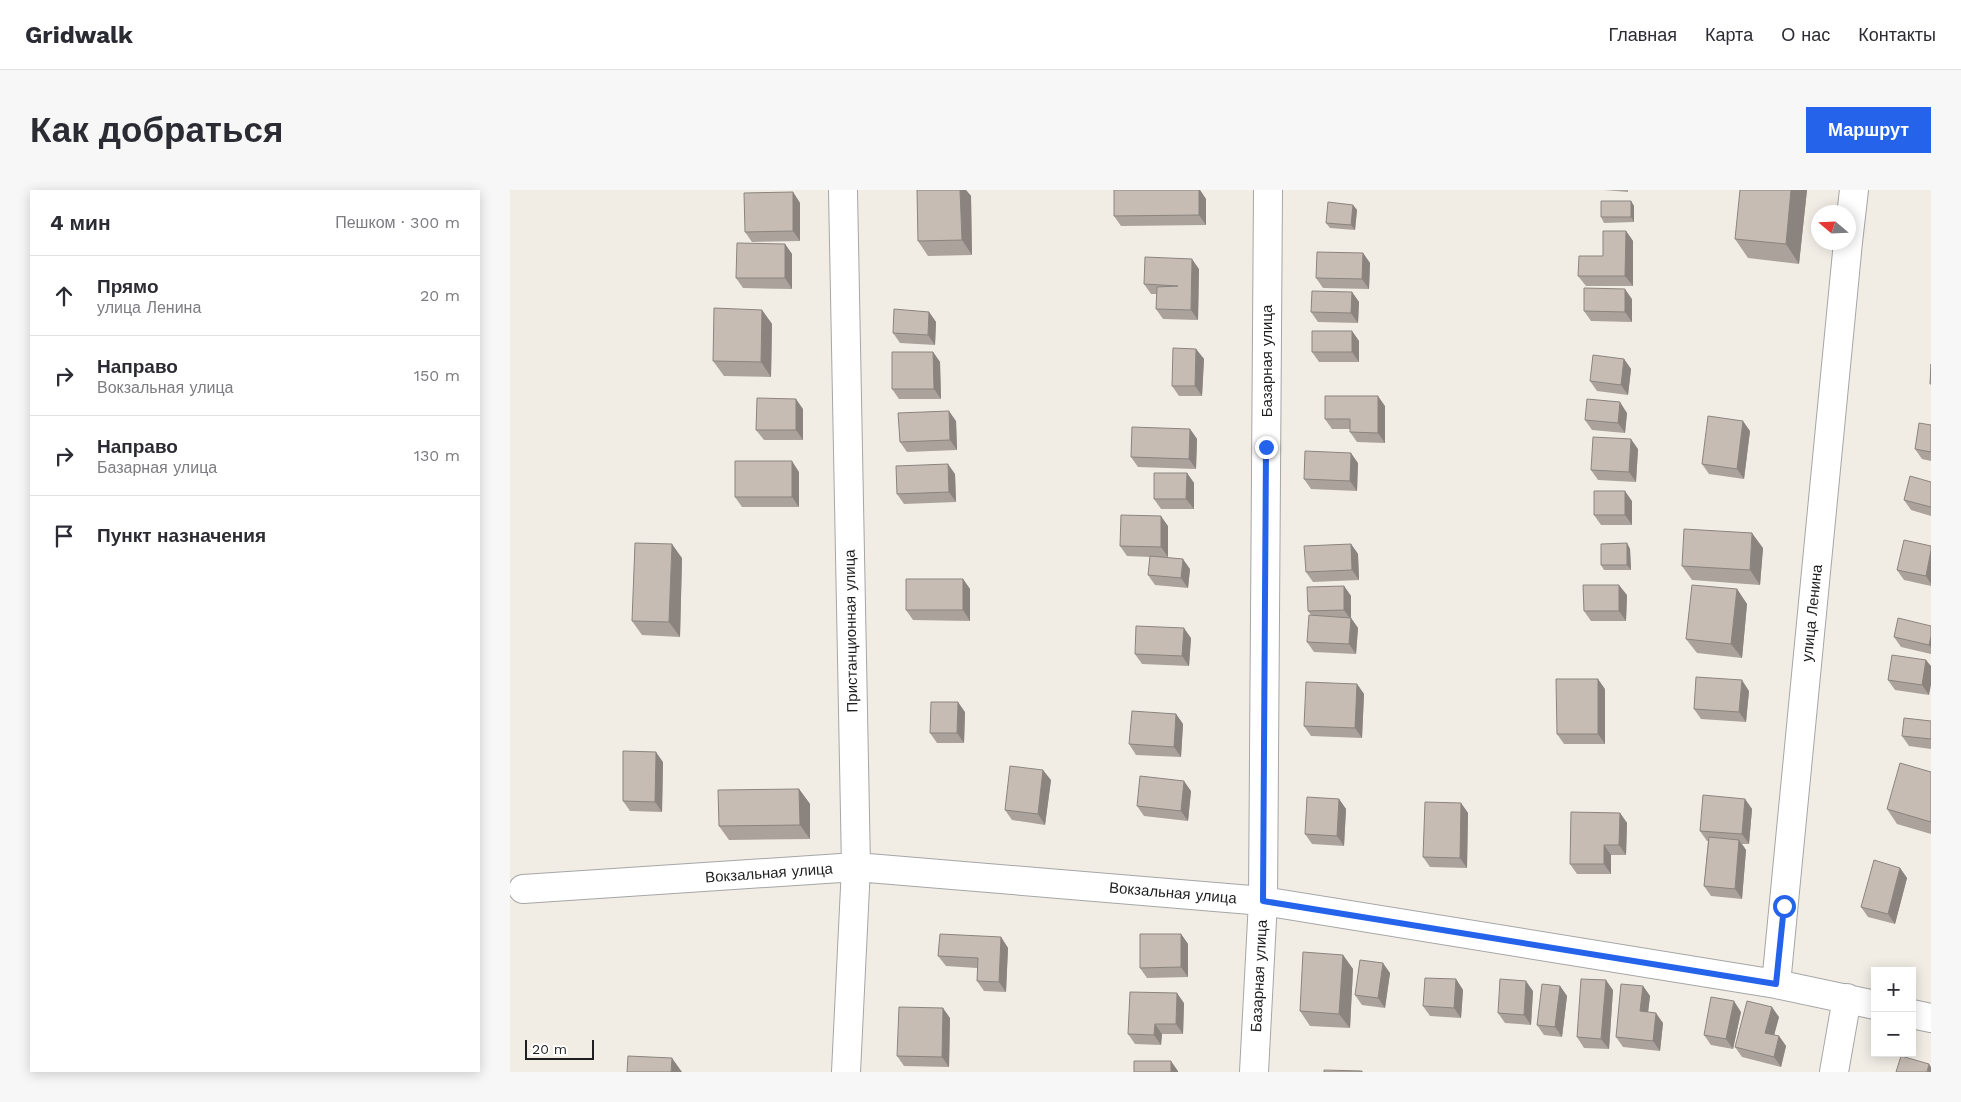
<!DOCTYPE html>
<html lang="ru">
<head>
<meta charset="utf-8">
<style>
	body { margin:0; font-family:"Work Sans",sans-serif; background:#f7f7f7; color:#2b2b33 }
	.controls { position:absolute; right:15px; bottom:15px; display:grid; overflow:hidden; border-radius:0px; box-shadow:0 2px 12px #0003 }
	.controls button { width:45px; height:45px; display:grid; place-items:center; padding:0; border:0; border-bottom:1px solid #e1e1e2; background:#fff; color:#2b2b33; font:25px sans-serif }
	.compass { position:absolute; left:1301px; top:15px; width:45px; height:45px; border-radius:50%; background:#fff; box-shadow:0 2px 12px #0003; rotate:289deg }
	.scale { position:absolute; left:15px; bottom:12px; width:69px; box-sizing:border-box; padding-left:5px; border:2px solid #1f1f1f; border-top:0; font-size:14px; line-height:18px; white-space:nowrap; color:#1f1f1f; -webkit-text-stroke:4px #fff; paint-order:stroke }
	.stop { position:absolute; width:15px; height:15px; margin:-11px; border:4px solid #2563eb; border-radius:50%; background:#fff }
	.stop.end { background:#2563eb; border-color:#fff; box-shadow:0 1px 5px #0008 }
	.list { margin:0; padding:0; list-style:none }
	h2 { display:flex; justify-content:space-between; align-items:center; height:65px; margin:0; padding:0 20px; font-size:21px }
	h2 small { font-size:16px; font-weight:400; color:#7c7c81 }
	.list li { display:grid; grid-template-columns:32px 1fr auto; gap:15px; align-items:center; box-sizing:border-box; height:80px; padding:0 20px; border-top:1px solid #e1e1e2 }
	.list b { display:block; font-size:19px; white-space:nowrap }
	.list p { margin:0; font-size:16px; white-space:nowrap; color:#7c7c81 }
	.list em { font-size:16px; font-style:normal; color:#7c7c81 }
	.icon { flex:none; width:28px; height:28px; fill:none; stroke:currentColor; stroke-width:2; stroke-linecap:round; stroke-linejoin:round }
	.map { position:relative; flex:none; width:1421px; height:882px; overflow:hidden; border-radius:0px }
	header { display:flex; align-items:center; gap:30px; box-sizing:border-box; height:70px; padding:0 25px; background:#fff; border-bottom:1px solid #e1e1e2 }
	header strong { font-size:24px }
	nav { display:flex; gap:28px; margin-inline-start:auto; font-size:18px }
	.intro { display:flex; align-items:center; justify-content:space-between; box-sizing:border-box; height:120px; padding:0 30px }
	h1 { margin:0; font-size:35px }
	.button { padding:12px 22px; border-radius:0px; background:#2563eb; color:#fff; font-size:18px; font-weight:700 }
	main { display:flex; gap:30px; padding:0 30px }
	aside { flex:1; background:#fff; border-radius:0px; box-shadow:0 2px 12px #0003 }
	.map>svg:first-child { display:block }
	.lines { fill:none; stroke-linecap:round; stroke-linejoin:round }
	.minor-casing { stroke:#a6a6a6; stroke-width:30 }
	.minor { stroke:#fff; stroke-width:28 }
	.wall { fill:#aaa29b }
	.shaded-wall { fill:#8b847e }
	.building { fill:#c6bcb4; stroke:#8b847e }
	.route { stroke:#2563eb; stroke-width:6 }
	.labels { text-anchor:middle; stroke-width:4; stroke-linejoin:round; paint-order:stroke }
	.street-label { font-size:15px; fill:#1f1f1f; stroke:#fff }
</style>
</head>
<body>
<header>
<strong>Gridwalk</strong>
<nav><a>Главная</a><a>Карта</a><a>О нас</a><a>Контакты</a></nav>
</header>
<div class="intro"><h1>Как добраться</h1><a class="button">Маршрут</a></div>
<main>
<aside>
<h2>4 мин<small>Пешком · 300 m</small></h2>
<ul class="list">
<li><svg class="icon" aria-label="ahead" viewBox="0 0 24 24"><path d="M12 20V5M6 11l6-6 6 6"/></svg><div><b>Прямо</b><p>улица Ленина</p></div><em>20 m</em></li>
<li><svg class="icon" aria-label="right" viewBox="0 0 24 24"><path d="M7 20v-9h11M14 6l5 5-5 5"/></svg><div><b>Направо</b><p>Вокзальная улица</p></div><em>150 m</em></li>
<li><svg class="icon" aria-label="right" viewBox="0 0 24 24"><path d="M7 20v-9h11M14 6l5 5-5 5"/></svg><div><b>Направо</b><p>Базарная улица</p></div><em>130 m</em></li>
<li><svg class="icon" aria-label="arrive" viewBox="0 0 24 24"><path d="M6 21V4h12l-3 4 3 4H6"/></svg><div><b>Пункт назначения</b></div></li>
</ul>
</aside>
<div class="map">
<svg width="1421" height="882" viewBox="0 0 1421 882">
	<rect width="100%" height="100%" fill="#f1ede5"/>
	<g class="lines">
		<!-- minor casing -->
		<g class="minor-casing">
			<path id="minor" d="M333,0L346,677L336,882
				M1338,52L1344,0
				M13,699L346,677L753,711L1266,794L1365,815
				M1266,794L1338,52
				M1402,824L1421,828
				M744,882L753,711L758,0
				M1324,882L1337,808"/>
		</g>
		<!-- minor -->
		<use href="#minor" class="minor"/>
	</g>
	<!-- wall -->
	<path class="wall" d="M407,0H456L461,6L462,65L418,66L408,51Z
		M604,0H690L696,9V35L611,36L604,26Z
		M1094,0H1118V2Z
		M1297,0L1289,74L1238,68L1225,49Z
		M283,2L290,13V51L242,52L235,42Z
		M1121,11L1124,16V32L1094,33L1091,27Z
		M843,15L847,20L845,40L820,38L816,33Z
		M1116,41L1123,51V96H1076L1068,86L1093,66Z
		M275,54L282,64V99L233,98L226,88Z
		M853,63L860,73L859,99L813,98L806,88Z
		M689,79L688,130L653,129L646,119L647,104H641L634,94Z
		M842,102L849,112L848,133L808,132L801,122Z
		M1122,109V132L1081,131L1074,121Z
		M252,120L262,134L261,187L214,186L203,171Z
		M419,122L426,132L425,155L390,153L383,143Z
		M842,141L849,151V172H809L802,162Z
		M686,159L694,169L692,206H669L662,196Z
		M423,162L430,172L431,209H389L382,199Z
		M1114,169L1121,179L1118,205L1087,201L1080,191Z
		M875,216V253L847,252L840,242V239H822L815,229Z
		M293,219V250H254L246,240Z
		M1117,223L1115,243L1082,240L1075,230Z
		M446,231L447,260L397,262L390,252Z
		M1421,235V271L1412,269L1405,259Z
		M680,239L687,249L686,279L628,277L621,267Z
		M1240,241L1234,289L1199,284L1192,274Z
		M1128,259L1126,292L1088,290L1081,280Z
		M848,273L847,301L801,299L794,289Z
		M289,282V317H232L225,307Z
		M677,283L684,293V319H651L644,309Z
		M445,284L446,312L394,314L387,304Z
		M1421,292V326L1401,320L1394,310Z
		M1122,311V335H1091L1084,325Z
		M658,336V367H648L680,379L678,398L645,395L638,385L640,367L617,366L610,356Z
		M1117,353L1120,359L1121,380H1094L1091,375Z
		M841,354L848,364L849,390L803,392L796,382Z
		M1421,356V396L1394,390L1387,380Z
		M1253,358L1250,395L1182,390L1172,376Z
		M172,368L170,447L132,445L122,431Z
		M453,389L460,399V431L403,430L396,420Z
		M834,396L841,406V428L848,438L846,464L804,462L797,452L801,425L798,421Z
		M1227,399L1237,414L1232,468L1187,463L1176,449Z
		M1117,405L1116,431H1081L1074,421Z
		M1421,436V464L1391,457L1384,447Z
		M681,448L679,476L632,474L625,464Z
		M1416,470L1419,505L1385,500L1378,490Z
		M847,494L854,504L852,548L801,546L794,536Z
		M1095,499V554H1054L1047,544Z
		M1239,501L1236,532L1191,529L1184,519Z
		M455,522L454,553H427L420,543Z
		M666,524L673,534L671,567L626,565L619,554Z
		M1421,531V559L1399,556L1392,546Z
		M153,572L152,622L120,621L113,611Z
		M1421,582V644L1387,634L1377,619Z
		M541,590L535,635L502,630L495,620Z
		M289,599L300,614V649L219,650L209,636Z
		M681,601L678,631L634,626L627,616Z
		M829,609L836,619L834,656L802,654L795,644Z
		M1235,609L1242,619L1239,654H1232L1236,660L1232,709L1201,706L1194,696L1198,651H1197L1190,641Z
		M951,613L958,623L957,678L920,677L913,667Z
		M1110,623L1117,633L1116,665H1101V684H1067L1060,674Z
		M1390,678L1397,688L1385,734L1358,727L1351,717Z
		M671,744L678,754V787L637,788L630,778Z
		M491,747L498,758L496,802L474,801L467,791V778L436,776L428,766Z
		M833,765L843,779L840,838L800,836L790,821Z
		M880,783L875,818L852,815L845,805Z
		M946,789L953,800L951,828L920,826L913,816Z
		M1050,796L1057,806L1052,847L1034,845L1027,835Z
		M1133,796L1140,806L1138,822L1153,833L1150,861L1113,857L1106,847Z
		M1103,800L1099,859L1074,858L1067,847Z
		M1023,801L1021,835L995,833L988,823Z
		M674,813L673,844H652L651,855L625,854L618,844Z
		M1231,822L1223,859L1201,855L1194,845Z
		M1269,827L1264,845L1269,846L1276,856L1271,877L1232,867L1225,857Z
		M440,828L439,877L394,876L387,866Z"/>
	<!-- shaded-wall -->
	<path class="shaded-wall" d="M450,0H456L461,6L462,65L452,50Z
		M689,0H690L696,9V35L689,25Z
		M1281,0H1297L1289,74L1276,54Z
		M283,2L290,13V51L283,41Z
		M1121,11L1124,16V32L1121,27Z
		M843,15L847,20L845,40L841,35Z
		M1116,41L1123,51V96L1115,86Z
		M275,54L282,64V99L275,88Z
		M853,63L860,73L859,99L852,89Z
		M682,69L689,79L688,130L681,120Z
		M1115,99L1122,109V132L1115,122Z
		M842,102L849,112L848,133L841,123Z
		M252,120L262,134L261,187L251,172Z
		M419,122L426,132L425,155L418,145Z
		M842,141L849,151V172L842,162Z
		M686,159L694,169L692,206L685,196Z
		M423,162L430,172L431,209L424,199Z
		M1114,169L1121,179L1118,205L1111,195Z
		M868,206L875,216V253L868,243Z
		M286,209L293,219V250L286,240Z
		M1110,212L1117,223L1115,243L1108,233Z
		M439,221L446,231L447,260L440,250Z
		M1233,231L1240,241L1234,289L1227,279Z
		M680,239L687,249L686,279L679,269Z
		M1121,249L1128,259L1126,292L1119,282Z
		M841,263L848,273L847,301L840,291Z
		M282,271L289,282V317L282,307Z
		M438,274L445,284L446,312L439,302Z
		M677,283L684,293V319L676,309Z
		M1115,301L1122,311V335L1115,325Z
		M651,326L658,336V367L651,357Z
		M1242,343L1253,358L1250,395L1240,380Z
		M1117,353L1120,359L1121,380L1117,375Z
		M162,354L172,368L170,447L159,432Z
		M841,354L848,364L849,390L842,380Z
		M1421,360V394L1416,386Z
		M673,369L680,379L678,398L671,388Z
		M453,389L460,399V431L453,420Z
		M1109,395L1117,405L1116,431L1109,421Z
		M834,396L841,406V428L848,438L846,464L839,454L841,430L834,420Z
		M1227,399L1237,414L1232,468L1221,454Z
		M674,438L681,448L679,476L672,466Z
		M1421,446V458L1419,455Z
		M1416,470L1421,476V495L1419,505L1412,495Z
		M1088,489L1095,499V554L1088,544Z
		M1232,490L1239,501L1236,532L1229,522Z
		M847,494L854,504L852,548L845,538Z
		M448,512L455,522L454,553L447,543Z
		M666,524L673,534L671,567L664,557Z
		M146,562L153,572L152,622L145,612Z
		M533,580L541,590L535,635L528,624Z
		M674,591L681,601L678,631L671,621Z
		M289,599L300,614V649L290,635Z
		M829,609L836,619L834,656L827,646Z
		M1235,609L1242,619L1239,654L1232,644Z
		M951,613L958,623L957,678L950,668Z
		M1110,623L1117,633L1116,665L1109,655Z
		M1229,650L1236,660L1232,709L1225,699Z
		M1094,655L1101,665V684L1094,674Z
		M1390,678L1397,688L1385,734L1378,724Z
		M671,744L678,754V787L671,777Z
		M491,747L498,758L496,802L489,792Z
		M833,765L843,779L840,838L829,824Z
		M873,773L880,783L875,818L868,808Z
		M946,789L953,800L951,828L944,818Z
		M1096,790L1103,800L1099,859L1091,849Z
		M1016,791L1023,801L1021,835L1014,825Z
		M1050,796L1057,806L1052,847L1045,837Z
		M1133,796L1140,806L1137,831L1130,821Z
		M667,803L674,813L673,844L666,834Z
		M1224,811L1231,822L1223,859L1216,849Z
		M1262,817L1269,827L1262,853L1255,843Z
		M433,818L440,828L439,877L432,867Z
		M1146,823L1153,833L1150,861L1143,851Z
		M645,834L652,844L651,855L644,845Z
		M1269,846L1276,856L1271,877L1264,867Z
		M162,868L172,882H161Z
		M661,871L668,881V882H661Z
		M1419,874L1421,877V882H1417Z"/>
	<!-- building -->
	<path class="building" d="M407,0H450L452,50L408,51Z
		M604,0H689V25L604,26Z
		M1230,0H1281L1276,54L1225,49Z
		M283,2V41L235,42L234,3Z
		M1091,11H1121V27H1091Z
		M818,12L843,15L841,35L816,33Z
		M1093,41H1116L1115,86H1068L1069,66H1093Z
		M227,53L275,54V88H226Z
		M807,62L853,63L852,89L806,88Z
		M635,67L682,69L681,120L646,119L647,97L668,96L634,94Z
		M1074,98L1115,99V122L1074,121Z
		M802,101L842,102L841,123L801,122Z
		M204,118L252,120L251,172L203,171Z
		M384,119L419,122L418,145L383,143Z
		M802,141H842V162H802Z
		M663,158L686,159L685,196H662Z
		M382,162H423L424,199H382Z
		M1083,165L1114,169L1111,195L1080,191Z
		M1421,174V194H1420Z
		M815,206H868V243L840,242V229H815Z
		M247,208L286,209V240H246Z
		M1077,209L1110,212L1108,233L1075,230Z
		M439,221L440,250L390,252L388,223Z
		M1198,226L1233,231L1227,279L1192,274Z
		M1409,233L1421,235V262L1405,259Z
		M622,237L680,239L679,269L621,267Z
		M1083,247L1121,249L1119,282L1081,280Z
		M795,261L841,263L840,291L794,289Z
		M225,271H282V307H225Z
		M438,274L439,302L387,304L386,276Z
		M644,283H677L676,309H644Z
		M1400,286L1421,292V317L1394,310Z
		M1084,301H1115V325H1084Z
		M611,325L651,326V357L610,356Z
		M1174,339L1242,343L1240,380L1172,376Z
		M1394,350L1421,356V360L1416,386L1387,380Z
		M125,353L162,354L159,432L122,431Z
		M1117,353V375H1091V354Z
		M841,354L842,380L796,382L794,356Z
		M640,366L673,369L671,388L638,385Z
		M396,389H453V420H396Z
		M1073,395H1109V421H1074Z
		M1182,395L1227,399L1221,454L1176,449Z
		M834,396V420L798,421L797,397Z
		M799,425L841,428L839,454L797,452Z
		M1388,428L1421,436V446L1419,455L1384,447Z
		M626,436L674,438L672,466L625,464Z
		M1382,465L1416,470L1412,495L1378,490Z
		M1186,487L1232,490L1229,522L1184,519Z
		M1046,489H1088V544H1047Z
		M796,492L847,494L845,538L794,536Z
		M421,512H448L447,543H420Z
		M622,521L666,524L664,557L619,554Z
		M1394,528L1421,531V549L1392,546Z
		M113,561L146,562L145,612L113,611Z
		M1390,573L1421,582V632L1377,619Z
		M500,576L533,580L528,624L495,620Z
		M630,586L674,591L671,621L627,616Z
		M289,599L290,635L209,636L208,600Z
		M1193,605L1235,609L1232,644L1190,641Z
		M797,607L829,609L827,646L795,644Z
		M915,612L951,613L950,668L913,667Z
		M1061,622L1110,623L1109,655H1094V674H1060Z
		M1199,647L1229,650L1225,699L1194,696Z
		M1364,670L1390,678L1378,724L1351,717Z
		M430,744L491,747L489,792L467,791L468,768L428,766Z
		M630,744H671V777L630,778Z
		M793,762L833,765L829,824L790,821Z
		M850,770L873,773L868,808L845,805Z
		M915,788L946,789L944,818L913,816Z
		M990,789L1016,791L1014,825L988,823Z
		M1071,789L1096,790L1091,849L1067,847Z
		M1032,794L1050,796L1045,837L1027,835Z
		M1111,794L1133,796L1130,821L1146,823L1143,851L1106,847Z
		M620,802L667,803L666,834H645L644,845L618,844Z
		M1201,807L1224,811L1216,849L1194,845Z
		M1237,811L1262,817L1255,843L1269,846L1264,867L1225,857Z
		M389,817L433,818L432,867L387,866Z
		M118,866L162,868L161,882H117Z
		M1391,866L1419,874L1417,882H1386Z
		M624,871H661V882H624Z
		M814,880L852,881V882H814Z"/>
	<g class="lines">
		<!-- route -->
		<path class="route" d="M756,257L753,711L1266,794L1274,716"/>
	</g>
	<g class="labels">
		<!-- street labels -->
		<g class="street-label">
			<text transform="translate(757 171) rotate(-90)" y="5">Базарная улица</text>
			<text transform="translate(1302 423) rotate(-84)" y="5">улица Ленина</text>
			<text transform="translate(341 441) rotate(-91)" y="5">Пристанционная улица</text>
			<text transform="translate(259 683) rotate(-4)" y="5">Вокзальная улица</text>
			<text transform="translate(663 703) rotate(5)" y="5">Вокзальная улица</text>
			<text transform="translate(749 786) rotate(-87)" y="5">Базарная улица</text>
		</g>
	</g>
</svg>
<div class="controls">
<button>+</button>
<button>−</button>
</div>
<svg class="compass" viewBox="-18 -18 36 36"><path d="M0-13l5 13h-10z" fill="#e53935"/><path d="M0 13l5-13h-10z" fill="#7c7c81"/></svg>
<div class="scale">20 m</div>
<div class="stop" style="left:1274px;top:716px"></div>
<div class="stop end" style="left:756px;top:257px"></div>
</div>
</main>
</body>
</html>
